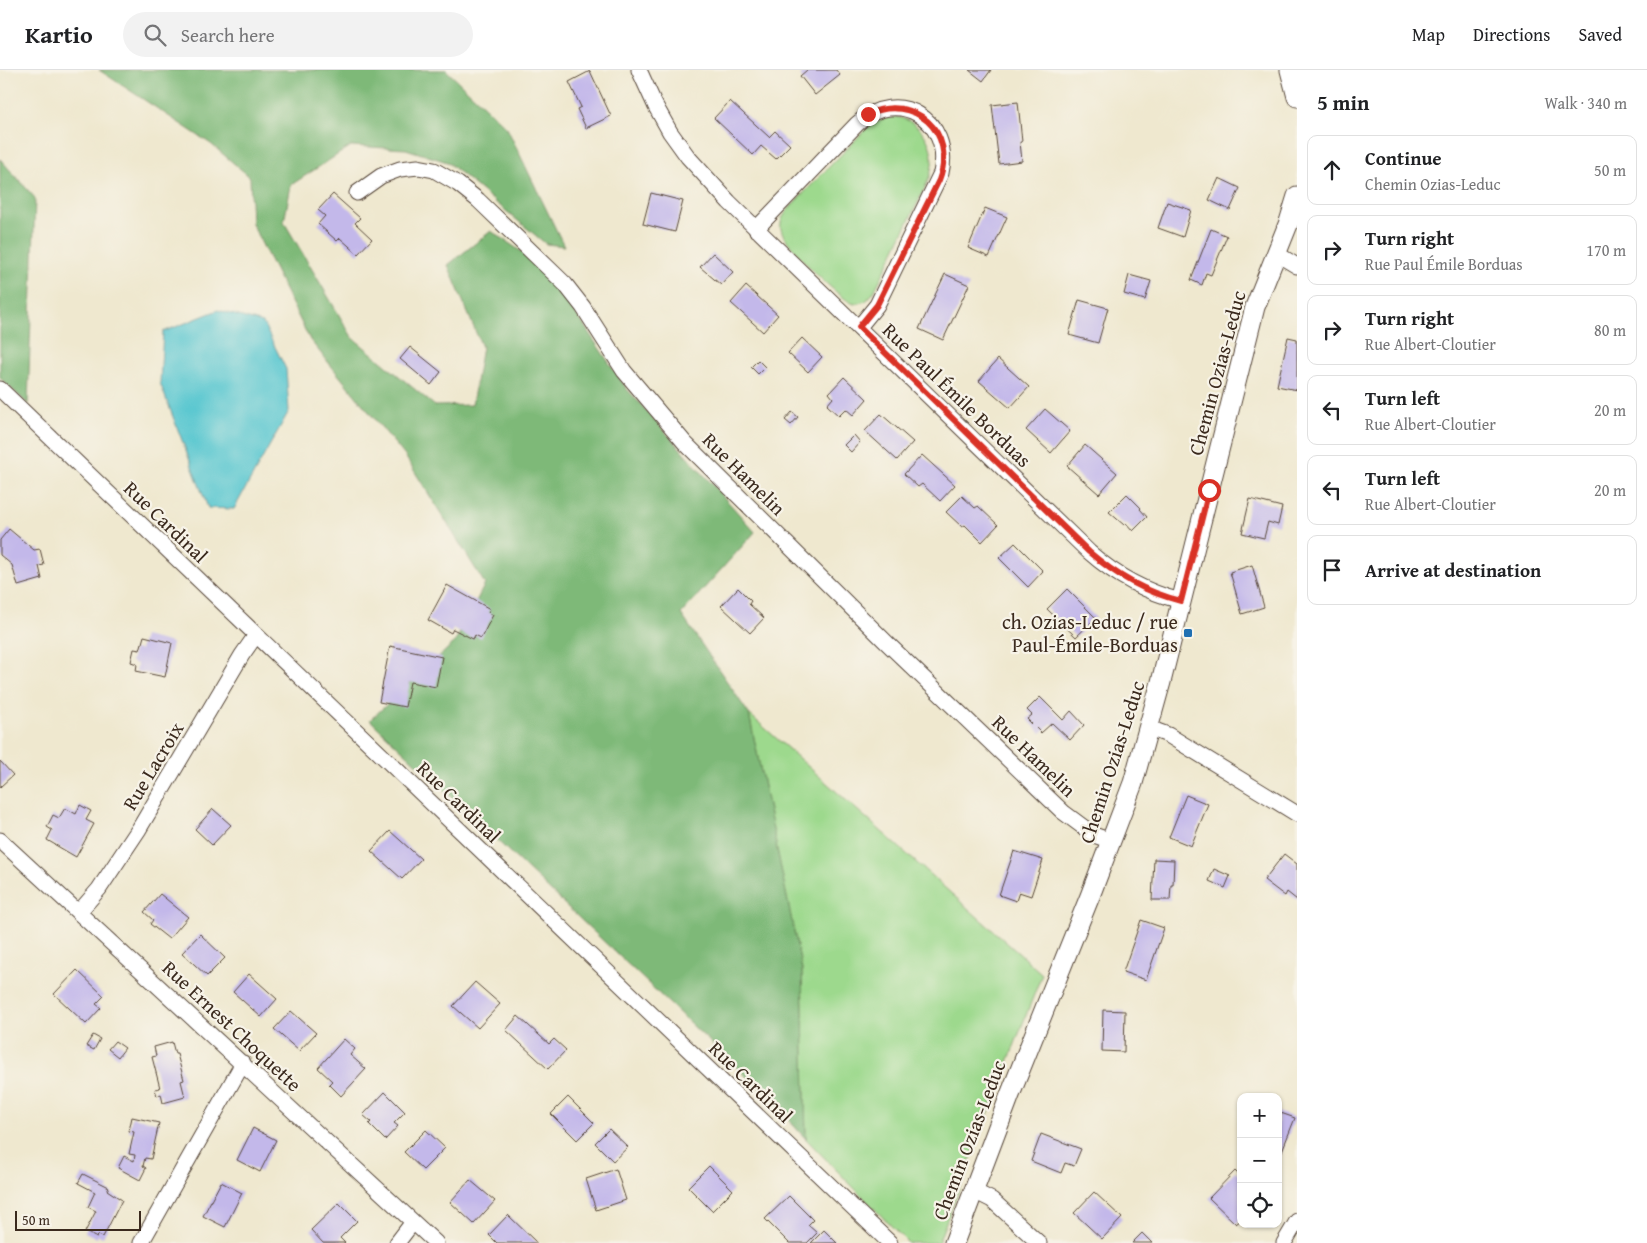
<!DOCTYPE html>
<html lang="en">
<head>
<meta charset="utf-8">
<style>
	body { margin:0; font-family:"Gentium Book Plus",serif; background:#f2f2f2; color:#202124 }
	.controls { position:absolute; right:15px; bottom:15px; display:grid; overflow:hidden; border-radius:10px; box-shadow:0 1px 4px #0004 }
	.controls button { width:45px; height:45px; display:grid; place-items:center; padding:0; border:0; border-bottom:1px solid #e0e0e0; background:#fff; color:#202124; font:25px sans-serif }
	.scale { position:absolute; left:15px; bottom:12px; width:126px; box-sizing:border-box; padding-left:5px; border:2px solid #3b2a1e; border-top:0; font-size:14px; line-height:18px; white-space:nowrap; color:#3b2a1e; -webkit-text-stroke:4px #f7f3e8; paint-order:stroke }
	.stop { position:absolute; width:15px; height:15px; margin:-11px; border:4px solid #d93025; border-radius:50%; background:#fff }
	.stop.end { background:#d93025; border-color:#fff; box-shadow:0 1px 5px #0008 }
	.list { margin:0; padding:0; list-style:none }
	h2 { display:flex; justify-content:space-between; align-items:center; height:65px; margin:0; padding:0 20px; font-size:21px }
	h2 small { font-size:16px; font-weight:400; color:#757577 }
	.list li { display:grid; grid-template-columns:32px 1fr auto; gap:15px; align-items:center; box-sizing:border-box; height:70px; margin:0 10px 10px; padding:0 10px; border:1px solid #e0e0e0; border-radius:10px }
	.list b { display:block; font-size:19px; white-space:nowrap }
	.list p { margin:0; font-size:16px; white-space:nowrap; color:#757577 }
	.list em { font-size:16px; font-style:normal; color:#757577 }
	.icon { flex:none; width:28px; height:28px; fill:none; stroke:currentColor; stroke-width:2; stroke-linecap:round; stroke-linejoin:round }
	.map { position:relative; flex:none; width:1297px; height:1173px; overflow:hidden }
	header { display:flex; align-items:center; gap:30px; box-sizing:border-box; height:70px; padding:0 25px; background:#fff; border-bottom:1px solid #e0e0e0 }
	header strong { font-size:24px }
	nav { display:flex; gap:28px; margin-inline-start:auto; font-size:18px }
	.search { width:350px; height:45px; background:#f2f2f2; display:flex; align-items:center; gap:12px; box-sizing:border-box; padding:0 18px; border-radius:28px; color:#757577; font-size:19px }
	main { display:flex }
	aside { flex:1; background:#fff }
	.map>svg:first-child { display:block }
	.green { fill:#9dd98d; stroke:#6c8256 }
	.forest { fill:#7eb978; stroke:#5c724b }
	.water { fill:#5ac7d0; stroke:#4a7877 }
	.building { fill:#c3b8ea }
	.lines { fill:none; stroke-linecap:round; stroke-linejoin:round }
	.minor-casing { stroke:#564639; stroke-width:17 }
	.tertiary-casing { stroke:#564639; stroke-width:21 }
	.minor { stroke:#fff; stroke-width:15 }
	.tertiary { stroke:#fff; stroke-width:19 }
	.route { stroke:#d93025; stroke-width:6 }
	.poi-dot { fill:#1f6fb2; stroke:#f7f3e8; stroke-width:2 }
	.labels { text-anchor:middle; stroke-width:4.5; stroke-linejoin:round; paint-order:stroke }
	.street-label { font-size:20px; fill:#3b2a1e; stroke:#f7f3e8 }
	.poi-label { font-size:20px; fill:#3b2a1e; stroke:#f7f3e8; text-anchor:end }
</style>
</head>
<body>
<header>
<strong>Kartio</strong>
<div class="search"><svg class="icon" aria-label="search" viewBox="0 0 24 24"><circle cx="10" cy="10" r="6"/><path d="M15 15l6 6"/></svg>Search here</div>
<nav><a>Map</a><a>Directions</a><a>Saved</a></nav>
</header>
<main>
<div class="map">
<svg width="1297" height="1173" viewBox="0 0 1297 1173">
	<rect width="100%" height="100%" fill="#f7f3e8"/>
	<filter id="ink" filterUnits="userSpaceOnUse"><feTurbulence type="fractalNoise" baseFrequency=".02" numOctaves="2"/><feDisplacementMap in="SourceGraphic" scale="10" xChannelSelector="R" yChannelSelector="G"/><feConvolveMatrix kernelMatrix="1 2 1 2 8 2 1 2 1" color-interpolation-filters="sRGB"/></filter>
	<filter id="wash" filterUnits="userSpaceOnUse"><feTurbulence type="fractalNoise" baseFrequency=".0096" numOctaves="4" result="noise"/><feDisplacementMap in="SourceGraphic" scale="20" xChannelSelector="R" yChannelSelector="G"/><feGaussianBlur stdDeviation="1.12" result="paint"/><feColorMatrix in="noise" values="0 0 0 0 0 0 0 0 0 0 0 0 0 0 0 0 0 1.4 0 .05"/><feComposite in="paint" operator="in"/></filter>
	<g filter="url(#wash)">
		<rect width="100%" height="100%" fill="#efe8cf"/>
		<!-- green -->
		<path class="green" d="M897,47C920,51 934,73 932,95C930,111 920,127 913,142C900,168 888,195 874,222L866,231L854,234C838,228 784,175 781,159C779,150 786,142 792,135L869,56L886,48Z
			M749,644L1042,904L938,1173H908L806,1069L802,900Z"/>
		<!-- forest -->
		<path class="forest" d="M99,0H446L507,58L564,176L546,174L447,92L406,79L351,76L291,115L284,152L352,267L435,336L472,335L482,277L448,195L491,161L531,188L556,214L626,318L755,462L681,544L749,644L802,900L806,1069L765,1024L370,650L455,572L485,514L405,386L310,270L252,154L250,107L211,74Z
			M0,89L35,128L28,334L0,308Z"/>
		<!-- water -->
		<path class="water" d="M218,240L263,253L286,299L289,341L234,439L208,438L160,313L163,262Z"/>
		<g id="blocks">
			<!-- building -->
			<path class="building" d="M807,0H836L840,5L815,25L800,6Z
				M969,0H991L983,11Z
				M590,1L611,46L586,58L577,39L581,37L569,12Z
				M730,31L769,67L775,61L790,75L776,89L761,76L753,85L714,48Z
				M1018,32L1022,72H1020L1022,91L999,94L992,35Z
				M1219,108L1240,118L1230,140L1209,130Z
				M651,123L683,131L675,162L643,154Z
				M333,124L360,148L355,153L372,169L358,184L340,168L337,171L318,154L325,146L318,140Z
				M1167,132L1191,140L1183,167L1158,158Z
				M985,138L1007,147L989,187L968,178Z
				M1211,159L1227,166L1211,205L1206,203L1202,215L1191,210Z
				M713,183L733,202L721,215L700,197Z
				M945,204L969,215L943,270L919,259Z
				M1129,205L1151,211L1145,230L1124,224Z
				M746,216L778,245L763,262L731,233Z
				M1079,230L1108,238L1098,273L1069,265Z
				M1288,267L1297,269V320L1277,316Z
				M802,268L822,287L808,302L788,283Z
				M410,277L441,302L431,315L400,289Z
				M998,289L1029,317L1010,338L979,311Z
				M758,290L765,297L758,304L751,297Z
				M844,307L867,329L853,345L846,339L839,346L827,335L833,328L829,323Z
				M1045,339L1070,361L1051,383L1026,360Z
				M792,342L798,347L791,355L785,350Z
				M881,344L913,372L897,390L865,361Z
				M854,365L860,372L851,382L844,375Z
				M1085,375L1117,403L1099,424L1067,396Z
				M922,385L955,415L940,431L922,414L918,417L904,404Z
				M1127,424L1141,438L1140,439L1147,447L1133,461L1126,453L1124,455L1109,442Z
				M962,426L975,438L978,436L998,455L982,472L965,455L962,457L946,442Z
				M1250,429L1282,437L1278,455L1268,452L1264,468L1242,463Z
				M9,459L34,480L40,479L44,495L39,496L42,509L18,516L12,495L0,485V470Z
				M1015,473L1043,501L1028,517L999,488Z
				M1252,495L1264,537L1242,544L1230,502Z
				M447,515L490,539L488,542L493,545L481,568L475,565L473,569L453,559L451,563L428,550Z
				M738,518L751,531L749,534L764,548L750,563L721,536Z
				M1067,519L1096,548L1076,567L1047,539Z
				M144,566L172,573L165,607L136,601L137,594L131,592L134,579L140,580Z
				M390,576L442,587L436,617L410,612L405,637L379,632Z
				M1040,627L1063,650L1071,641L1084,655L1070,670L1052,653L1041,663L1027,649L1032,645L1027,640Z
				M0,691L13,705L0,717Z
				M1186,725L1208,734L1191,776L1169,767Z
				M80,735L91,741L86,750L94,754L76,787L47,770L52,760L47,757L53,745L59,748L65,738L76,744Z
				M213,739L231,755L212,775L195,759Z
				M390,761L421,789L402,809L371,781Z
				M1014,781L1043,790L1031,826L1019,822L1016,831L999,825Z
				M1284,784L1297,794V830L1287,822L1285,826L1264,810Z
				M1154,789L1174,790L1173,815H1171L1170,830H1152Z
				M1214,799L1230,806L1225,818L1209,811Z
				M160,824L188,847L169,869L150,854L153,850L144,842Z
				M1141,850L1164,858L1146,910L1123,902Z
				M200,864L225,888L207,906L182,883Z
				M77,900L104,926L96,934L101,938L86,954L54,924Z
				M249,904L277,929L261,947L233,922Z
				M475,912L500,934L478,958L453,936Z
				M1103,940L1125,941L1124,982L1102,981Z
				M291,941L316,963L299,981L274,959Z
				M518,946L549,974L554,969L566,980L548,999L506,960Z
				M93,965L100,969L94,980L86,976Z
				M344,969L355,979L350,985L366,999L341,1026L329,1014L332,1011L318,998Z
				M115,971L125,978L118,987L108,979Z
				M172,972L175,984H177L184,1010L181,1011L185,1027L163,1033L161,1024L157,1026L155,1019L160,1018L152,987L156,986L154,977Z
				M385,1022L405,1042L394,1053L398,1056L385,1070L369,1054L371,1052L363,1045Z
				M568,1027L594,1053L577,1070L551,1044Z
				M1278,1042L1295,1048L1278,1091Z
				M132,1047L159,1053L151,1089L145,1088L143,1096L146,1098L140,1110L118,1098L124,1086L134,1091L135,1085L129,1084L134,1062L129,1061Z
				M253,1058L276,1070L260,1102L237,1090Z
				M609,1059L628,1077L613,1091L595,1073Z
				M426,1060L445,1078L423,1100L404,1082Z
				M1041,1064L1081,1079L1074,1096L1065,1093L1061,1103L1031,1091Z
				M709,1096L733,1120L712,1141L688,1117Z
				M616,1099L626,1130L596,1140L586,1109Z
				M1235,1101L1241,1107V1150L1236,1154L1209,1128Z
				M83,1104L109,1117L107,1120L122,1130L103,1167L98,1165L97,1168L85,1162L96,1141L88,1137L95,1122L78,1113Z
				M470,1110L495,1131L474,1154L450,1132Z
				M221,1112L242,1123L225,1157L203,1146Z
				M1094,1122L1122,1148L1102,1169L1074,1143Z
				M789,1126L813,1150L808,1155L817,1163L807,1173H789L765,1149Z
				M339,1133L357,1151L340,1168L345,1173H323L311,1160Z
				M508,1145L537,1173H497L489,1165Z
				M824,1160L837,1173H811Z
				M1142,1163L1152,1173H1132Z"/>
		</g>
	</g>
	<g filter="url(#ink)">
		<use href="#blocks" fill-opacity="0" stroke="#564639" stroke-width="1"/>
		<g class="lines">
			<!-- minor casing -->
			<g class="minor-casing">
				<path id="minor" d="M639,0L655,35L670,62L688,87L729,132L1089,482C1116,506 1145,522 1181,531
					M357,123L381,106L400,99L418,97L434,100L458,114L478,130L565,214L583,237L624,301L685,373L887,573L1063,742L1094,765L1111,771
					M756,159L857,54C897,16 953,50 941,103L877,235L859,257
					M1277,184L1297,196
					M0,319L890,1173
					M1149,658L1168,665L1297,744
					M0,770L436,1173
					M79,842L99,819L139,759L242,585L256,565
					M974,1121L992,1130L1039,1173
					M141,1173L243,993
					M397,1173L413,1152
					M1284,1173L1297,1151"/>
			</g>
			<!-- tertiary casing -->
			<g class="tertiary-casing">
				<path id="tertiary" d="M1290,0L1297,27
					M954,1173L1010,1025L1090,826L1133,713L1161,612L1255,237L1289,152L1297,126"/>
			</g>
			<!-- minor -->
			<use href="#minor" class="minor"/>
			<!-- tertiary -->
			<use href="#tertiary" class="tertiary"/>
		</g>
	</g>
	<g class="lines" filter="url(#ink)">
		<!-- route -->
		<path class="route" d="M868,44C913,23 958,62 939,110L877,235L859,257L1089,482C1117,506 1145,522 1181,531L1209,420"/>
	</g>
	<!-- markers -->
	<rect class="poi-dot" x="1183" y="558" width="10" height="10" rx="2.5"/>
	<g class="labels">
		<!-- street labels -->
		<g class="street-label">
			<text transform="translate(1217 303) rotate(-75)" y="7">Chemin Ozias-Leduc</text>
			<text transform="translate(957 325) rotate(44)" y="7">Rue Paul Émile Borduas</text>
			<text transform="translate(744 404) rotate(45)" y="7">Rue Hamelin</text>
			<text transform="translate(166 452) rotate(44)" y="7">Rue Cardinal</text>
			<text transform="translate(1034 686) rotate(44)" y="7">Rue Hamelin</text>
			<text transform="translate(1112 692) rotate(-72)" y="7">Chemin Ozias-Leduc</text>
			<text transform="translate(153 696) rotate(-59)" y="7">Rue Lacroix</text>
			<text transform="translate(459 732) rotate(44)" y="7">Rue Cardinal</text>
			<text transform="translate(232 956) rotate(43)" y="7">Rue Ernest Choquette</text>
			<text transform="translate(751 1012) rotate(44)" y="7">Rue Cardinal</text>
			<text transform="translate(969 1070) rotate(-69)" y="7">Chemin Ozias-Leduc</text>
		</g>
		<!-- poi labels -->
		<g class="poi-label">
			<text x="1178" y="559">ch. Ozias-Leduc / rue<tspan x="1178" dy="23">Paul-Émile-Borduas</tspan></text>
		</g>
	</g>
</svg>
<div class="controls">
<button>+</button>
<button>−</button>
<button><svg class="icon" aria-label="locate" viewBox="0 0 24 24"><circle cx="12" cy="12" r="6"/><path d="M12 2v4M12 18v4M2 12h4M18 12h4"/></svg></button>
</div>
<div class="scale">50 m</div>
<div class="stop" style="left:1209px;top:420px"></div>
<div class="stop end" style="left:868px;top:44px"></div>
</div>
<aside>
<h2>5 min<small>Walk · 340 m</small></h2>
<ul class="list">
<li><svg class="icon" aria-label="ahead" viewBox="0 0 24 24"><path d="M12 20V5M6 11l6-6 6 6"/></svg><div><b>Continue</b><p>Chemin Ozias-Leduc</p></div><em>50 m</em></li>
<li><svg class="icon" aria-label="right" viewBox="0 0 24 24"><path d="M7 20v-9h11M14 6l5 5-5 5"/></svg><div><b>Turn right</b><p>Rue Paul Émile Borduas</p></div><em>170 m</em></li>
<li><svg class="icon" aria-label="right" viewBox="0 0 24 24"><path d="M7 20v-9h11M14 6l5 5-5 5"/></svg><div><b>Turn right</b><p>Rue Albert-Cloutier</p></div><em>80 m</em></li>
<li><svg class="icon" aria-label="left" viewBox="0 0 24 24"><path d="M17 20v-9H6M10 6l-5 5 5 5"/></svg><div><b>Turn left</b><p>Rue Albert-Cloutier</p></div><em>20 m</em></li>
<li><svg class="icon" aria-label="left" viewBox="0 0 24 24"><path d="M17 20v-9H6M10 6l-5 5 5 5"/></svg><div><b>Turn left</b><p>Rue Albert-Cloutier</p></div><em>20 m</em></li>
<li><svg class="icon" aria-label="arrive" viewBox="0 0 24 24"><path d="M6 21V4h12l-3 4 3 4H6"/></svg><div><b>Arrive at destination</b></div></li>
</ul>
</aside>
</main>
</body>
</html>
